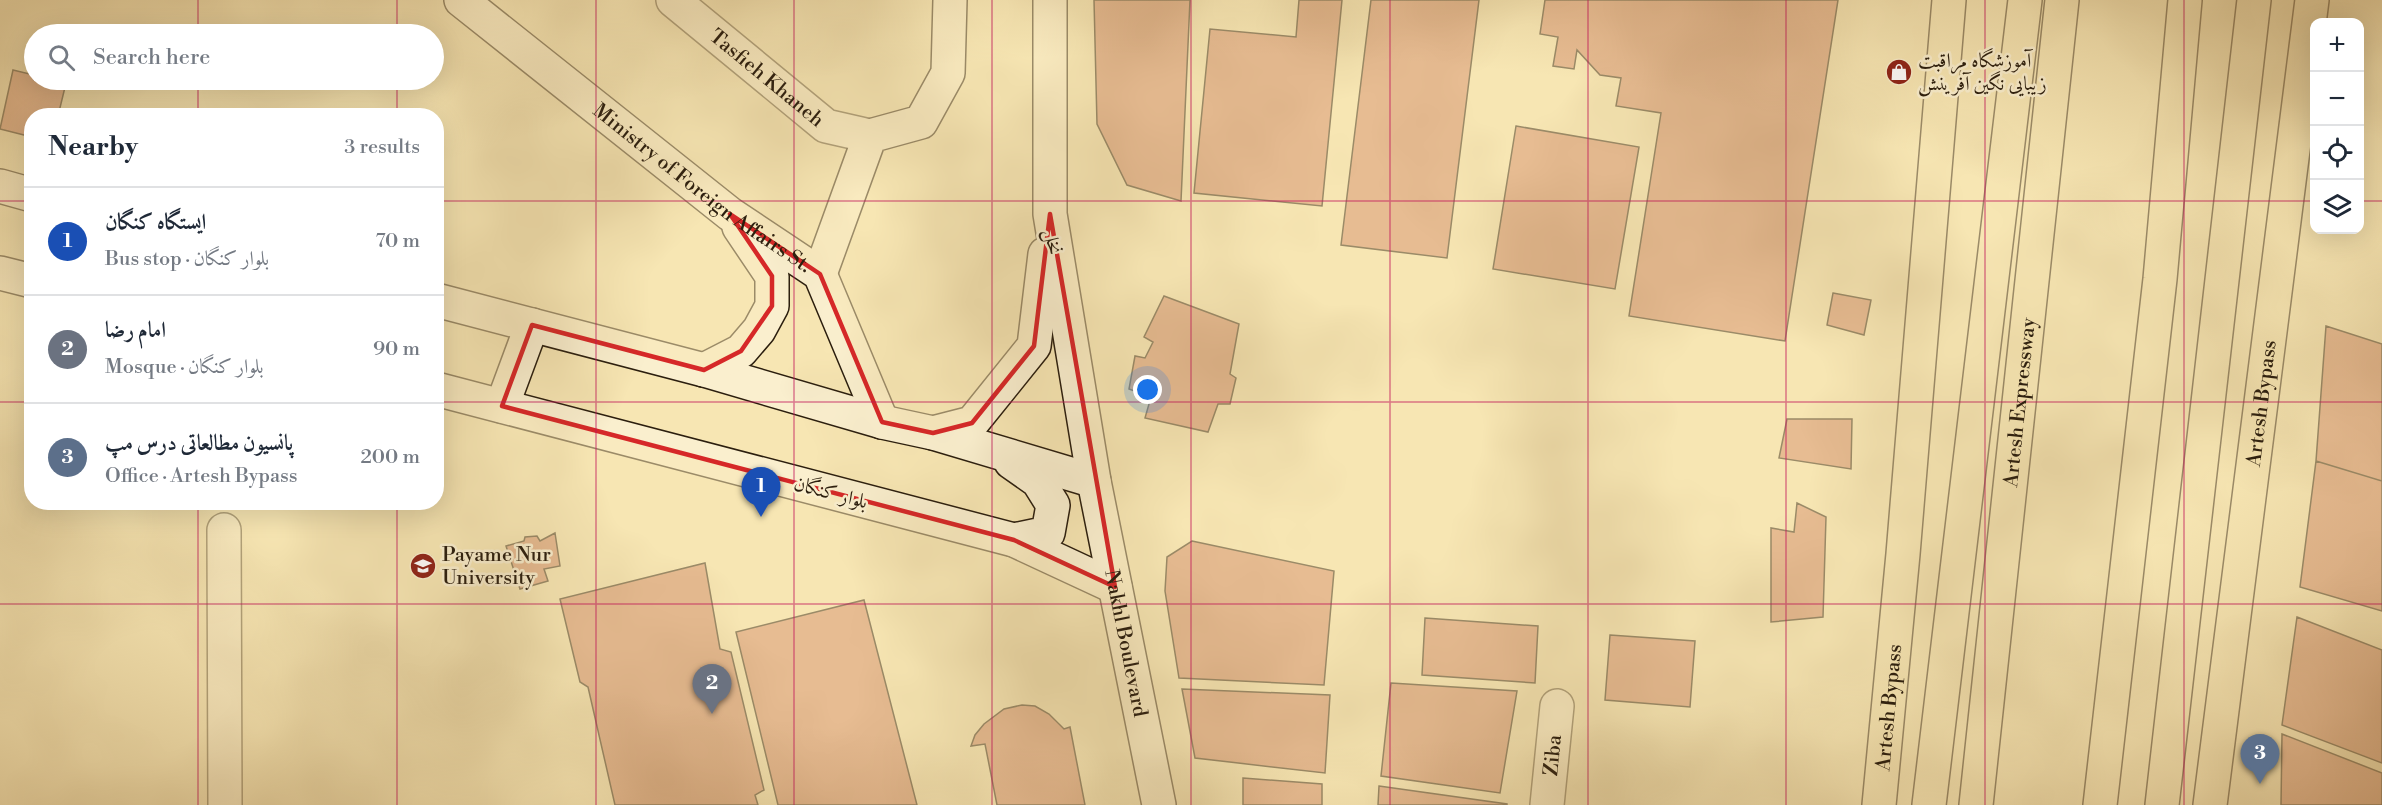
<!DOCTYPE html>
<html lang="en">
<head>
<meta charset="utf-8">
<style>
	body { margin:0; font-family:"Libre Bodoni",Amiri,serif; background:#f2f2f3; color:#1f2937 }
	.controls { position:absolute; right:18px; top:18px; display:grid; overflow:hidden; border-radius:12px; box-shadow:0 6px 24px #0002 }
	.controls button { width:54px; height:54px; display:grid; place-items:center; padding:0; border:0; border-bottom:2px solid #e0e1e3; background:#fff; color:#1f2937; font:30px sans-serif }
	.you { position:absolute; left:1148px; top:390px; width:21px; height:21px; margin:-15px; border:4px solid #fff; border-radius:50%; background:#1a73e8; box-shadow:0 0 0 9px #1a73e833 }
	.badge { display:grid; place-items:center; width:39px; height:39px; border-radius:50%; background:#111827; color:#fff; font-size:20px; font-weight:700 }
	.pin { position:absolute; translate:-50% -50px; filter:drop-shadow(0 2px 3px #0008) }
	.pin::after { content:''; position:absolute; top:32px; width:21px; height:18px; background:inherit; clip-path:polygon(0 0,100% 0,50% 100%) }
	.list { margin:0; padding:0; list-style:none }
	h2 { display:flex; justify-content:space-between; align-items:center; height:78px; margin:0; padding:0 24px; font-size:26px }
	h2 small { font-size:20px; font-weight:400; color:#747a83 }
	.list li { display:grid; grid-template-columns:39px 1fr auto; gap:18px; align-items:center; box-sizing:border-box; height:108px; padding:0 24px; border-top:2px solid #e0e1e3 }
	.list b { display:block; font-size:22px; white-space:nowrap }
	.list p { margin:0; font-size:20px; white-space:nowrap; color:#747a83 }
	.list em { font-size:20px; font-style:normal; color:#747a83 }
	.icon { flex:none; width:33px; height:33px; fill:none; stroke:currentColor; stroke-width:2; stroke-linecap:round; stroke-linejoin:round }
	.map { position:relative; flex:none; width:2382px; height:805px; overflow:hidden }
	.search { position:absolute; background:#fff; box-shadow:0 6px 24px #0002; left:24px; top:24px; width:420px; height:66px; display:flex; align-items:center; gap:15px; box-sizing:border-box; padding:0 21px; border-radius:33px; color:#747a83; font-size:22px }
	.panel { position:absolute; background:#fff; box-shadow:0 6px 24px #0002; left:24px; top:108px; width:420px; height:402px; border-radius:24px }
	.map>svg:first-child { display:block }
	.building { fill:#d28a6b; stroke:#2b1e0e; stroke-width:1.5 }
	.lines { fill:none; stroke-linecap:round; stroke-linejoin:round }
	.street-casing { stroke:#5e5037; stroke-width:36 }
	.secondary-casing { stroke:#2b1e0e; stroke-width:36 }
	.primary-casing { stroke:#2b1e0e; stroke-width:36 }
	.highway-casing { stroke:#2b1e0e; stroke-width:36 }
	.street { stroke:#faefce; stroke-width:33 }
	.secondary { stroke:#faefce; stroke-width:33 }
	.primary { stroke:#f7e6b3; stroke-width:33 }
	.highway { stroke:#f7e6b3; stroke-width:33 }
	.marked { fill:none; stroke:#d62828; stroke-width:4.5; stroke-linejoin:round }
	.grid { fill:none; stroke:#c2185b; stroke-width:1.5; stroke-opacity:0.55 }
	.labels { text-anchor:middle; stroke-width:5; stroke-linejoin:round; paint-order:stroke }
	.poi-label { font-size:20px; fill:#2b1e0e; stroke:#faefce; text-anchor:start }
	.street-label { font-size:20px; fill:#2b1e0e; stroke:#faefce }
</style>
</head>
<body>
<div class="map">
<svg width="2382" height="805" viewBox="0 0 2382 805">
	<rect width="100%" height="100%" fill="#f7e6b3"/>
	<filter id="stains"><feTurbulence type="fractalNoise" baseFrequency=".00333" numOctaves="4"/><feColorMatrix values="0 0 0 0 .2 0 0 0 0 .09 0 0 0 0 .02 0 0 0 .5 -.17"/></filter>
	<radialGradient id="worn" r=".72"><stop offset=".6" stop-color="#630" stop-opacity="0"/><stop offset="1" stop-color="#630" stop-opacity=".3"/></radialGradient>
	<!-- building -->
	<path class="building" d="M1094,0H1190L1181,201L1127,185L1097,124Z
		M1299,0H1342L1322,206L1194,193L1210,29L1296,37Z
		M1371,0H1479L1447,258L1341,245Z
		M1545,0H1838L1785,341L1629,316L1661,113L1616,106L1621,78L1600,75L1577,50L1574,69L1553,66L1558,37L1540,34Z
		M13,70L34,75V80H53L66,83L58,116H32V137L0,129Z
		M1516,126L1639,147L1615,289L1493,269Z
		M1833,293L1871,300L1864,335L1827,325Z
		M1164,296L1239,324L1230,374L1236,378L1230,404H1218L1208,432L1145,418L1151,397L1129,389L1135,356L1145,358L1153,342L1144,337Z
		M2326,326L2382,344V481L2316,461Z
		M1787,419H1852L1851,469L1779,458Z
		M2316,461L2382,481V611L2300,587Z
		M1797,503L1826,517L1823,617L1771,622V528L1794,532Z
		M555,533L560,566L544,569L548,581L520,589L506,546L524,541L525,537L537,536L540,541Z
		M1192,541L1334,571L1324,685L1179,678L1165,591L1167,557Z
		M705,563L720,649L731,652L764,790L755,795L758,805H615L588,687L580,682L560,599Z
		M864,600L917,805H778L736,632Z
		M2297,617L2382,650V763L2282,725Z
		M1425,618L1538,626L1535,683L1422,675Z
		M1610,635L1695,641L1690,707L1605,700Z
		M1391,683L1517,691L1500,793L1381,776Z
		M1182,689L1330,695L1325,773L1195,758Z
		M1022,705L1035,706L1049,714L1064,729L1070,727L1085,805H997L985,744L971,746L975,735L984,724L1004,709Z
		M2282,734L2382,773V805H2281Z
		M1243,778L1322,784V805H1243Z
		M1379,786L1507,804V805H1378Z"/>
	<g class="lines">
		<!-- street casing -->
		<g class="street-casing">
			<g id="street">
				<path id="s1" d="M673,0L826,126L870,136"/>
				<path d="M224,530L225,805"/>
				<path id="s2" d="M1547,805L1557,706"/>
			</g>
		</g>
		<!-- secondary casing -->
		<g class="secondary-casing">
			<g id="secondary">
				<path id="s3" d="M461,0L730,214L820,274L882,422"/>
				<path id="s4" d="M1050,0V214L1094,481L1159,805"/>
				<path d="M0,186L32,195"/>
				<path d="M0,273L32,281"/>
				<path d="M820,274L870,136L921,122L948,73L950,0"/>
				<path d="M436,300L704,370L882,422L933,433L1094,481"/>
				<path d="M704,370L741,351L759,330L772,306V276L739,227"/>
				<path d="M436,389L1014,540L1115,587"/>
				<path d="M502,406L532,325"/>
				<path d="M933,433L972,423L1034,346L1045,254"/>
				<path d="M1011,462L1038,481L1053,505L1048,533L1014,540"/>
			</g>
		</g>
		<!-- primary casing -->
		<g class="primary-casing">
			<g id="primary">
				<path id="s5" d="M1879,805L1903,554L1949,0"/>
				<path id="s6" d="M2210,805L2312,0"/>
			</g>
		</g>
		<!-- highway casing -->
		<g class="highway-casing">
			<g id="highway">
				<path d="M1929,805L2025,0"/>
				<path id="s7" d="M1976,805L2062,0"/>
				<path d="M2100,805L2160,279L2185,0"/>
				<path d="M2162,805L2254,0"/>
			</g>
		</g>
		<!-- street -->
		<use href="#street" class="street"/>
		<!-- secondary -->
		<use href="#secondary" class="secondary"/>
		<!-- primary -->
		<use href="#primary" class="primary"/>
		<!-- highway -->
		<use href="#highway" class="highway"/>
	</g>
	<!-- marked area -->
	<path d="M0 0H2382V805H0ZM730,214L820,274L882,422L933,433L972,423L1034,346L1050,214L1115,587L1014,540L502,406L532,325L704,370L741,351L772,306V276Z" fill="#f7e6b3" fill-opacity=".55" fill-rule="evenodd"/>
	<path class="marked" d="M730,214L820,274L882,422L933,433L972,423L1034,346L1050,214L1115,587L1014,540L502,406L532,325L704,370L741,351L772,306V276Z"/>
	<!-- grid -->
	<path class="grid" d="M198,0V34M397,0V34M596,0V805M794,0V805M992,0V805M1191,0V805M1390,0V805M1588,0V805M1786,0V805M1985,0V805M2184,0V805M198,80V116M397,80V116M0,201H32M436,201H2314M2360,201H2382M0,402H32M436,402H2382M198,502V805M397,502V805M0,604H2382"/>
	<!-- icons -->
	<defs>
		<g id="shop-disc" transform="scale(1.35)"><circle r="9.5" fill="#8f2418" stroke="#faefce"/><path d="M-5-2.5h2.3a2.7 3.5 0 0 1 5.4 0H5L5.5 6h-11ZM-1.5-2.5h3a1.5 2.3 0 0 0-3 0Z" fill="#fff"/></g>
		<g id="university-disc" transform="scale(1.35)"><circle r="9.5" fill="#8f2418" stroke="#faefce"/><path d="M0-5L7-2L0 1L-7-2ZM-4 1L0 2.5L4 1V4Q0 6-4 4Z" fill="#fff"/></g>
	</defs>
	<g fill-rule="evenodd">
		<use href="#shop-disc" x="1899" y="72"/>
		<use href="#university-disc" x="423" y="566"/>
	</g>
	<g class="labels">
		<!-- poi labels -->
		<g class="poi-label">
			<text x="1918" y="67">آموزشگاه مراقبت<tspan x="1918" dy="23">زیبایی نگین آفرینش</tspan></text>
			<text x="442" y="561">Payame Nur<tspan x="442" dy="23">University</tspan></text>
		</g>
		<!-- street labels -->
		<g class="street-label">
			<text dy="7" stroke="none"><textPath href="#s1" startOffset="122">Tasfieh Khaneh</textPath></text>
			<text dy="7" stroke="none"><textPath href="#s3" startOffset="306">Ministry of Foreign Affairs St.</textPath></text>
			<text transform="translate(1054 242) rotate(81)" y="7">نخل</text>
			<text dy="7" stroke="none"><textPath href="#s7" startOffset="405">Artesh Expressway</textPath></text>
			<text dy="7" stroke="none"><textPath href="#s6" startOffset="405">Artesh Bypass</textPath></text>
			<text transform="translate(831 492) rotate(15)" y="7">بلوار کنگان</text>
			<text dy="7" stroke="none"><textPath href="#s4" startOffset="650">Nakhl Boulevard</textPath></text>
			<text dy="7" stroke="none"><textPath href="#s5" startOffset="98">Artesh Bypass</textPath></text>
			<text dy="7" stroke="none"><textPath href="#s2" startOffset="50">Ziba</textPath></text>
		</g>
	</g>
	<rect width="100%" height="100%" filter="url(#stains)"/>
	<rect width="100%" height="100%" fill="url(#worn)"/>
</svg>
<div class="controls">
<button>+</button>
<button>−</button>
<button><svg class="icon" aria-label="locate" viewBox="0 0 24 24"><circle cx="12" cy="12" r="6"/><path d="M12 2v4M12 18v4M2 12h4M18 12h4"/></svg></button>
<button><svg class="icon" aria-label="layers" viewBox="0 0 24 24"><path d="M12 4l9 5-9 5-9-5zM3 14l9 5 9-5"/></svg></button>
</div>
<div class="you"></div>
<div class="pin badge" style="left:761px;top:517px;background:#1a4fb4">1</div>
<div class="pin badge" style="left:712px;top:714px;background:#6b7280">2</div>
<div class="pin badge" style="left:2260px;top:784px;background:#5c6f8a">3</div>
<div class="search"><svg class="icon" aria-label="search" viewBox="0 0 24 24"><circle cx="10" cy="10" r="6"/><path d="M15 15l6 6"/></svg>Search here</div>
<section class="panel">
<h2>Nearby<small>3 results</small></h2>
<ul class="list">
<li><span class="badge" style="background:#1a4fb4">1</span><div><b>ایستگاه کنگان</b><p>Bus stop · بلوار کنگان</p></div><em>70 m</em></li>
<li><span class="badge" style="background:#6b7280">2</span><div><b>امام رضا</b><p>Mosque · بلوار کنگان</p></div><em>90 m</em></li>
<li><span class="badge" style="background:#5c6f8a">3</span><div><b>پانسیون مطالعاتی درس مپ</b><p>Office · Artesh Bypass</p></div><em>200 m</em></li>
</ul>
</section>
</div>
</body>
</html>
